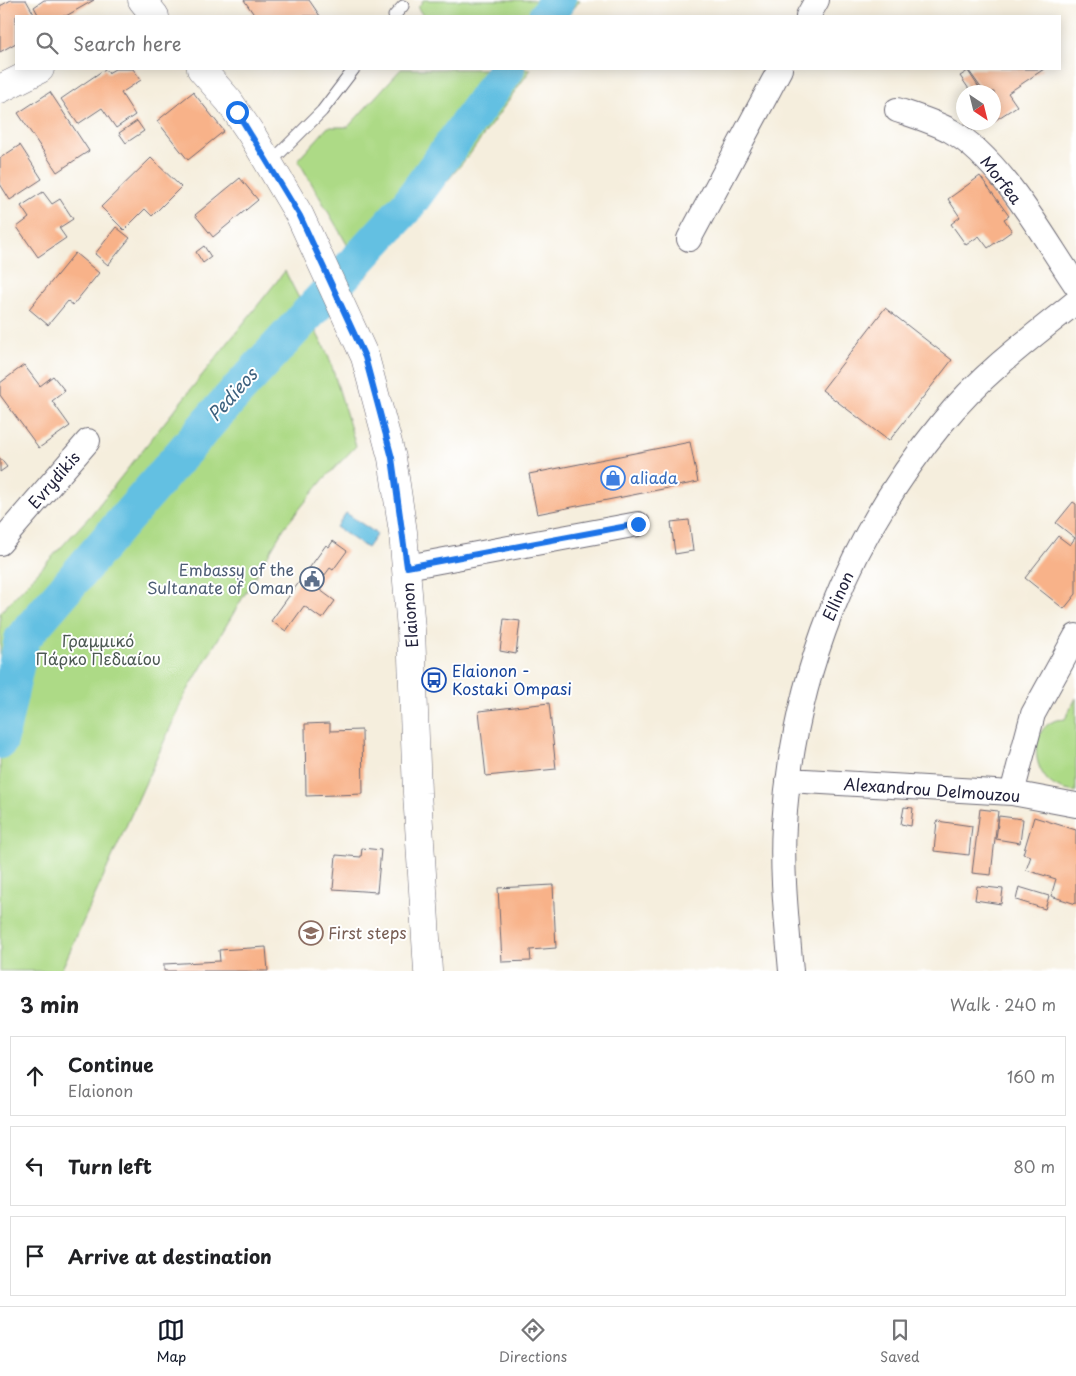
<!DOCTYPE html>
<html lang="en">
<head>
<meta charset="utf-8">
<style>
	body { margin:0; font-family:"Playpen Sans",sans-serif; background:#f6f6f6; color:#202124 }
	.compass { position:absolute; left:956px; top:85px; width:45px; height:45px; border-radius:50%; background:#fff; box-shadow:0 2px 12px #0003; rotate:145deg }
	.stop { position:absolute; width:15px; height:15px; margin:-11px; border:4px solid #1a73e8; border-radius:50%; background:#fff }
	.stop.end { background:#1a73e8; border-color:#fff; box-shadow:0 1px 5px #0008 }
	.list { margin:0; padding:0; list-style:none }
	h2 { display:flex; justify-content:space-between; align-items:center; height:65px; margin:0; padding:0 20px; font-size:21px }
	h2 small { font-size:16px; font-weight:400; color:#757577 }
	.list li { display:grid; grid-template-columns:32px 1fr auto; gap:15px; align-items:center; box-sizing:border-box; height:80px; margin:0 10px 10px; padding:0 10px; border:1px solid #e0e0e0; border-radius:0px }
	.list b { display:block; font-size:19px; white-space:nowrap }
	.list p { margin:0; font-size:16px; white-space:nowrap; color:#757577 }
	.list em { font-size:16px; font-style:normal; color:#757577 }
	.icon { flex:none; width:28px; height:28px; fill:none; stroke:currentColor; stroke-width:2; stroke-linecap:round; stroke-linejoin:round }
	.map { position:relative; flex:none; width:1076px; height:971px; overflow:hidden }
	.search { position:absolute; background:#fff; box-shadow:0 2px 12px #0003; left:15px; right:15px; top:15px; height:55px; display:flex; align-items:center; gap:12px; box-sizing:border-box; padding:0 18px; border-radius:0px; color:#757577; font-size:19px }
	.sheet { height:335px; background:#fff }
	nav { display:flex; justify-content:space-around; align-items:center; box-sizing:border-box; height:70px; border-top:1px solid #e0e0e0; background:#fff; font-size:14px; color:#757577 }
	nav a { display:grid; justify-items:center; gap:2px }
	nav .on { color:#111827 }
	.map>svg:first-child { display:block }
	.green { fill:#adda86; stroke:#687e60 }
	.water { fill:#64c0e2; stroke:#43718e }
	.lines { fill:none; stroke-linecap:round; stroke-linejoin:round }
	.river { stroke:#64c0e2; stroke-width:36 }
	.building { fill:#f8b289 }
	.service-casing { stroke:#6c6974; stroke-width:13 }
	.minor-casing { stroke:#6c6974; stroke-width:26 }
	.tertiary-casing { stroke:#6c6974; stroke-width:29 }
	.secondary-casing { stroke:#6c6974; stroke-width:29 }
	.service { stroke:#fff; stroke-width:11 }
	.minor { stroke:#fff; stroke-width:24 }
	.tertiary { stroke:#fff; stroke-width:28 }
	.secondary { stroke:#fff; stroke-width:28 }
	.route { stroke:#1a73e8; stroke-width:6 }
	.labels { text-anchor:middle; stroke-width:4; stroke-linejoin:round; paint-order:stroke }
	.street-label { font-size:16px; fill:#22223b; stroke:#fff }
	.shop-label { font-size:16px; fill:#366cbe; stroke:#fff; text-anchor:start }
	.service-label { font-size:16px; fill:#4e5e75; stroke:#fff; text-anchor:end }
	.park-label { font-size:16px; fill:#4c5952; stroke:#fff }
	.transit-label { font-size:16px; fill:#164399; stroke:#fff; text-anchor:start }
	.education-label { font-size:16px; fill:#785e54; stroke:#fff; text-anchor:start }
	.water-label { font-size:18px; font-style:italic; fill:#3c617e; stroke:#fff }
</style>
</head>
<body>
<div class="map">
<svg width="1076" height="971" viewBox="0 0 1076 971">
	<rect width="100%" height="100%" fill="#fff"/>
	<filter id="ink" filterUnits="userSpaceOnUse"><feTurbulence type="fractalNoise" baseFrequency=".02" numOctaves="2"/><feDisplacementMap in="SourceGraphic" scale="10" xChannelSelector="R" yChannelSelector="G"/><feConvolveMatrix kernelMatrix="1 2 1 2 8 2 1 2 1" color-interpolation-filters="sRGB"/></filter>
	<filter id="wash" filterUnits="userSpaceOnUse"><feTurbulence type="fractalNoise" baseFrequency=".0096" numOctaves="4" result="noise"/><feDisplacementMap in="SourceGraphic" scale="20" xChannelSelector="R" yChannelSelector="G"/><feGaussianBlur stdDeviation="1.12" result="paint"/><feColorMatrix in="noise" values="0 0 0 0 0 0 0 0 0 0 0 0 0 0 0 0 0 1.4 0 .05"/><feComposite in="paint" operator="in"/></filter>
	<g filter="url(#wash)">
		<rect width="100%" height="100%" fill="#f5eedd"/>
		<!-- green -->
		<path class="green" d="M423,0H580L568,16H423L418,8Z
			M401,69H531L470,154L366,277L298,160L328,127H348Z
			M285,271L329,357L356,446L323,480L284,528L185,695L61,971H0V613L90,516Z
			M1076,698V792C1070,791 1063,790 1057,787C1033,776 1027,732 1054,721C1057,719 1062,720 1065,719Z"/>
		<!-- water -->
		<path class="water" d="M346,513L377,534L367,548L336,527Z"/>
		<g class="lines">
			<!-- river -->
			<path class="river" d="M546,16L558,0
				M0,741L22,639L216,414L407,206L507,69"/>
		</g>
		<g id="blocks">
			<!-- building -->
			<path class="building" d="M11,0H26L35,16H16V43L0,52V6Z
				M44,0H94L66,16H39L34,7Z
				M244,0H309L320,16H255Z
				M105,69L108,73L115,69H133L141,80L121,93L135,115L116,128L102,108L78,124L61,99Z
				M973,69H1044L1008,93L1017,106L994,121V92H984L969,71Z
				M968,71L982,92H971L960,76Z
				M50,92L89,151L57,172L18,113Z
				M193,92L224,131L188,160L157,121Z
				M137,121L144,131L126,143L119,133Z
				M20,145L42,179L10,200L0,184V158Z
				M151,158L181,187L152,216L145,209L124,230L101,207Z
				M980,176L1009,216L1004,219L1012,231L988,248L979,236L966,245L951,224L960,217L948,199Z
				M240,178L258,200L213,237L195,215Z
				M43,192L52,204L60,199L73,219L59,228L66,238L38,257L17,227L29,218L21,206Z
				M116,227L130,238L108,265L95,254Z
				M204,246L211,257L203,263L196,252Z
				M75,253L99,273L73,305L68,301L48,325L29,309Z
				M885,308L952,360L889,441L822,390Z
				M24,365L40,386L53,376L65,391L52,401L70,426L39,448L0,395V383Z
				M690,442L698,482L537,514L529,474Z
				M0,458L7,467L0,472Z
				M1073,502L1076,504V594L1064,609L1025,578L1058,536L1070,545L1075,538L1056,523Z
				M689,520L693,551L675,554L671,522Z
				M333,541L347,551L333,570L330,568L316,587L335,601L322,619L304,606L286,631L271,621L326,545L329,547Z
				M504,619L520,621L516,654L500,651Z
				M549,703L556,769L486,776L479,711Z
				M330,723V731L362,730L363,794L306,796L305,724Z
				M904,807L913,808L911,826L901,824Z
				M980,809L998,811L991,875L972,873Z
				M999,816L1023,819L1020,843L996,839Z
				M1034,817L1076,830V904L1051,896L1056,879L1026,870L1031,856L1023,854Z
				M937,821L972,826L969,855L934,851Z
				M362,848L381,850L377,892L333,889L336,855L361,857Z
				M553,885L556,948L530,950L531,961L502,962L498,888Z
				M977,886L1003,889L1001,904L975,900Z
				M1019,887L1049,896L1045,909L1016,900Z
				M266,947L268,971H164V964L220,961L219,950Z"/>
		</g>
	</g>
	<g filter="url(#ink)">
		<use href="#blocks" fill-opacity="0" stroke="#6c6974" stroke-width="1"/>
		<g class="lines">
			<!-- service casing -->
			<g class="service-casing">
				<path id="service" d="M394,16L403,6
					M269,164L322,111L354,69"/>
			</g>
			<!-- minor casing -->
			<g class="minor-casing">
				<path id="minor" d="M808,16L817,0
					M897,110C915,116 935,122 951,131C1002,160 1043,237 1076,285
					M689,239L780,69
					M0,543L88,441
					M407,567L638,524
					M788,780L1012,793L1076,805
					M1012,793L1033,714L1076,636
					M791,971C787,923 781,873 784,825C793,677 848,538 942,423C980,376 1029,339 1076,302"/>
			</g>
			<!-- tertiary casing -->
			<g class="tertiary-casing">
				<path id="tertiary" d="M0,89L40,69"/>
			</g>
			<!-- secondary casing -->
			<g class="secondary-casing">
				<path id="secondary" d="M142,0L155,16
					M201,69L229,101L252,135L300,216L365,357L392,458L403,532L411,630L417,793L428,971"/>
			</g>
			<!-- service -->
			<use href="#service" class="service"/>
			<!-- minor -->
			<use href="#minor" class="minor"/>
			<!-- tertiary -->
			<use href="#tertiary" class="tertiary"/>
			<!-- secondary -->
			<use href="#secondary" class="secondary"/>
		</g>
	</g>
	<g class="lines" filter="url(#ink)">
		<!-- route -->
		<path class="route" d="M237,112L300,216L365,357L392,458L407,567L638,524"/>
	</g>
	<!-- icons -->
	<defs>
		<g id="shop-ring" transform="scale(1.25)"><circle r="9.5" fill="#fff" stroke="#3f7fe0" stroke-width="1.5"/><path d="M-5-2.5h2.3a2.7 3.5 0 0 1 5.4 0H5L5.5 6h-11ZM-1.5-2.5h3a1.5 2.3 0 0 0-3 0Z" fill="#3f7fe0"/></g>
		<g id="civic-ring" transform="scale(1.25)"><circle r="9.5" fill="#fff" stroke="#5c6f8a" stroke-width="1.5"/><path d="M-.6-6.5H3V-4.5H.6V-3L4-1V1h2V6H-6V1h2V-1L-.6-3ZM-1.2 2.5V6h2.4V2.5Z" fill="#5c6f8a"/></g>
		<g id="bus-ring" transform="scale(1.25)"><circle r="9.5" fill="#fff" stroke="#1a4fb4" stroke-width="1.5"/><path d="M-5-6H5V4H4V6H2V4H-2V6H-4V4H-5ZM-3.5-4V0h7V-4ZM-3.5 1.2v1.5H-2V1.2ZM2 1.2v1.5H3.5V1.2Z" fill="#1a4fb4"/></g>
		<g id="school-ring" transform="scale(1.25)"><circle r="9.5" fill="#fff" stroke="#8d6e63" stroke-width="1.5"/><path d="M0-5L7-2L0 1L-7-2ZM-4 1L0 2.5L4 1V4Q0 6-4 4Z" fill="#8d6e63"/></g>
	</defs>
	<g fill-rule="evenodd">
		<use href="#shop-ring" x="613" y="478"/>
		<use href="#civic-ring" x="312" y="579"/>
		<use href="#bus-ring" x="434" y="680"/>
		<use href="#school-ring" x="311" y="933"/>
	</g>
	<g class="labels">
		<!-- street labels -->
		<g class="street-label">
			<text transform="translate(1001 180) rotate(52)" y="6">Morfea</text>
			<text transform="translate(54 480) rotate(-49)" y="6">Evrydikis</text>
			<text transform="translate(838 596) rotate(-66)" y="6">Ellinon</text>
			<text transform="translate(410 615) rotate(-94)" y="6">Elaionon</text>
			<text transform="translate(932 790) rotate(4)" y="6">Alexandrou Delmouzou</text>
		</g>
		<!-- shop labels -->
		<g class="shop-label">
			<text x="630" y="484">aliada</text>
		</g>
		<!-- service labels -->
		<g class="service-label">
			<text x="294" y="576">Embassy of the<tspan x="294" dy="18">Sultanate of Oman</tspan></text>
		</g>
		<!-- park labels -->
		<g class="park-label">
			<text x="98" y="647">Γραμμικό<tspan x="98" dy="18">Πάρκο Πεδιαίου</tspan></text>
		</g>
		<!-- transit labels -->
		<g class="transit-label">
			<text x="452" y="677">Elaionon -<tspan x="452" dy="18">Kostaki Ompasi</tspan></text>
		</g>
		<!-- education labels -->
		<g class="education-label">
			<text x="328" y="939">First steps</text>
		</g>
		<!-- water labels -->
		<g class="water-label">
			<text transform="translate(233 395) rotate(-48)" y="6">Pedieos</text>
		</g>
	</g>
</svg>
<svg class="compass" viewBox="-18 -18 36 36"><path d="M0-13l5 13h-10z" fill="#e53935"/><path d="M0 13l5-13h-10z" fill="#757577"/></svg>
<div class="stop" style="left:237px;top:112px"></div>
<div class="stop end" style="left:638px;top:524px"></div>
<div class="search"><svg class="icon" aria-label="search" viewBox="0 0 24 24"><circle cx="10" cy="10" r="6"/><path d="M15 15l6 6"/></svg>Search here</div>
</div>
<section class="sheet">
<h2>3 min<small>Walk · 240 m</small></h2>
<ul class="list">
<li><svg class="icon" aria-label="ahead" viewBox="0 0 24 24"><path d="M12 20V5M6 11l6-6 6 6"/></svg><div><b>Continue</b><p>Elaionon</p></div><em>160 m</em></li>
<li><svg class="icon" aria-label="left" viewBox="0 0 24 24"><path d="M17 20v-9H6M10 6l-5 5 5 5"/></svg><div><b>Turn left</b></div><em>80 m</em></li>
<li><svg class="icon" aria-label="arrive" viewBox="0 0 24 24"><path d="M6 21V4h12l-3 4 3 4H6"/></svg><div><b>Arrive at destination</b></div></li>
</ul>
</section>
<nav>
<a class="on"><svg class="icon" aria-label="map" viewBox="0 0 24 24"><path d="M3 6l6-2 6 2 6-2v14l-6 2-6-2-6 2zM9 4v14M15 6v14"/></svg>Map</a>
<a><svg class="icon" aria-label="directions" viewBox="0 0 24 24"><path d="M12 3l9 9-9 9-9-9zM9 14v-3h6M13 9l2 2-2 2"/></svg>Directions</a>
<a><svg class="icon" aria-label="saved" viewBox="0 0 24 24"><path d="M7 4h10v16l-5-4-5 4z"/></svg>Saved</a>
</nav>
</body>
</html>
